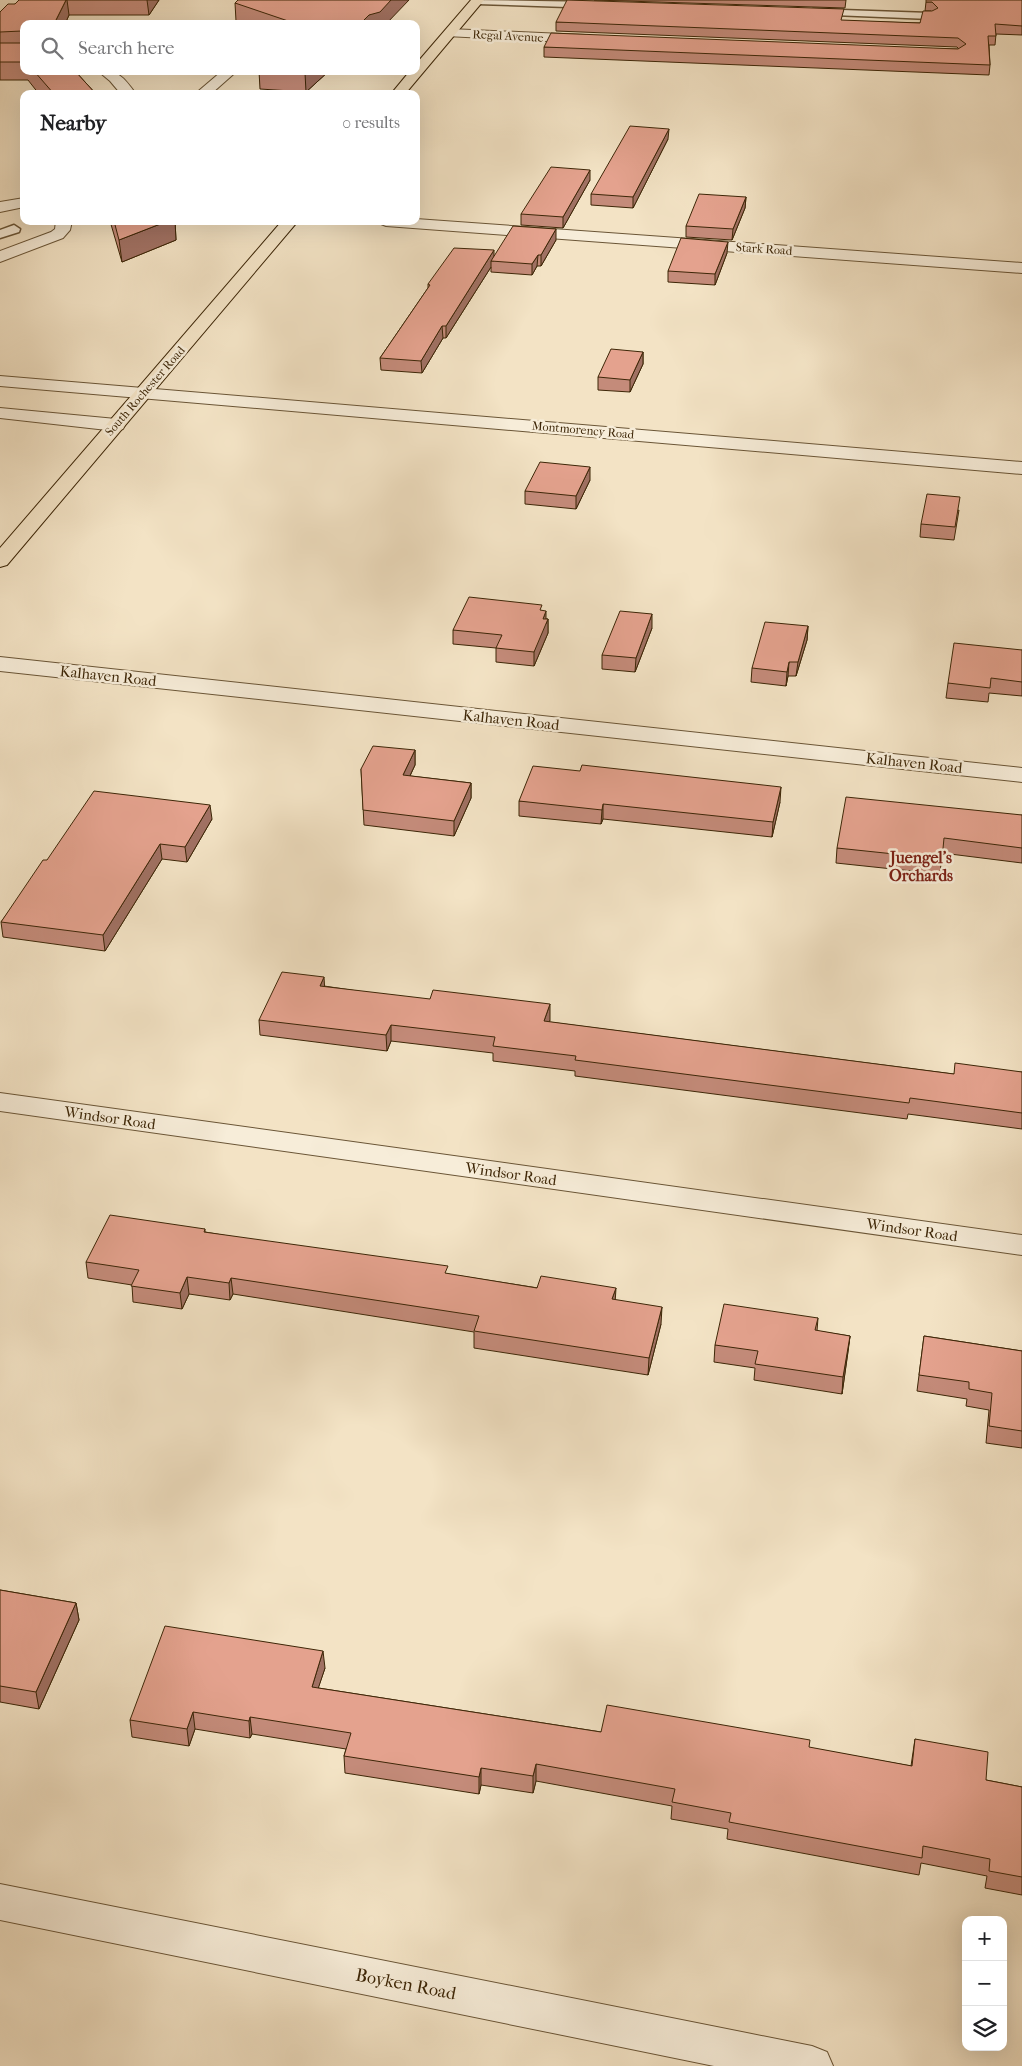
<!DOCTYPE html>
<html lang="en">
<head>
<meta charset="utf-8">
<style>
	body { margin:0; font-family:"IM FELL French Canon",serif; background:#f6f6f6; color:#202124 }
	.controls { position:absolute; right:15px; bottom:15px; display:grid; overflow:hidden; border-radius:10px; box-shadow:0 5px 20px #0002 }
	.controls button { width:45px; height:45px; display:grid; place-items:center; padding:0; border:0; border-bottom:1px solid #e0e0e0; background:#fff; color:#202124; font:25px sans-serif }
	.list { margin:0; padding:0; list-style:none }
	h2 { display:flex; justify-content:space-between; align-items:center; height:65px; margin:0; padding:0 20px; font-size:21px }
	h2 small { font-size:16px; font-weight:400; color:#757577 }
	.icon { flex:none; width:28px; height:28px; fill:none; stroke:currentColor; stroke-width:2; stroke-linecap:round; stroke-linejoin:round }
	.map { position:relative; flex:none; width:1022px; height:2066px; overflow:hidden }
	.search { position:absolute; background:#fff; box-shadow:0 5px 20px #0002; left:20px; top:20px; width:400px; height:55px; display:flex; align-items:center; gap:12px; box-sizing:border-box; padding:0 18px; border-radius:10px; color:#757577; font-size:19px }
	.panel { position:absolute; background:#fff; box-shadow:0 5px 20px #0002; left:20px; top:90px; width:400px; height:135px; border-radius:10px }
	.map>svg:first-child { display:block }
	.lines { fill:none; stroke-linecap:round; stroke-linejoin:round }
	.lane-casing { stroke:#6a5536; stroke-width:3 }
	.street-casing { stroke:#6a5536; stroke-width:2 }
	.primary-casing { stroke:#3d2607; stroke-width:2 }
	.lane { fill:#f7edd9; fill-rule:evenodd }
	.street { fill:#f7edd9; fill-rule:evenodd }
	.primary { fill:#f3e3c5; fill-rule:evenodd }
	.wall { fill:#c48b7a; stroke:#3d2607 }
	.shaded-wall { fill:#a07163; stroke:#3d2607 }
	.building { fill:#e4a28e; stroke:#3d2607 }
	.labels { text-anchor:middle; stroke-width:5; stroke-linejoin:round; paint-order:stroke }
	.far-street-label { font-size:12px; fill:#3d2607; stroke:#f7edd9 }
	.street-label { font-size:15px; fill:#3d2607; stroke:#f7edd9 }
	.neighbourhood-label { font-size:16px; font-weight:bold; fill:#7a1f14; stroke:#f7edd9 }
	.near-street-label { font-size:18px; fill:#3d2607; stroke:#f7edd9 }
</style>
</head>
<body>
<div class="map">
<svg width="1022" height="2066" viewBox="0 0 1022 2066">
	<rect width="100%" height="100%" fill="#f3e3c5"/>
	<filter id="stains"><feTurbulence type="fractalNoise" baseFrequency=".004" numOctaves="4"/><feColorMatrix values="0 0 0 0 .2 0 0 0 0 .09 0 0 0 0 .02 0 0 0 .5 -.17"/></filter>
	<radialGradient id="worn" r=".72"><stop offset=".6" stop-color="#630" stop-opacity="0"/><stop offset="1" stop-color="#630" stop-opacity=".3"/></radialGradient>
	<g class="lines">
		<!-- lane casing -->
		<g class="lane-casing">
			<path id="lane" d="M473,0L596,2L601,5L596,8L477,4L473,3Z
				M813,9L930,13L935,16L930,19L809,14L808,12Z
				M14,225L20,229L19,232L0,238V230Z"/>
		</g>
		<!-- street casing -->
		<g class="street-casing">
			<path id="street" d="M450,29L585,35L591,39L585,43L446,36L444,33L446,30Z
				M98,71C119,71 123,76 136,94H121L110,81Z
				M222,71H237L211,94H195Z
				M24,198V207L0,212V202Z
				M416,219L1022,263V273L386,226L381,224L378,221H416Z
				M56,221H72L70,230L63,238L0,262V251L51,232L55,229Z
				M0,376L1022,462V474L0,386Z
				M0,408L116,419L123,421L125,425L123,429L116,431L0,418Z
				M0,657L1022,768V782L0,671Z
				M0,1093L1022,1235V1255L0,1111Z
				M0,1884L812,2046L827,2052L833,2066H714L0,1920Z"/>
		</g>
		<!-- primary casing -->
		<g class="primary-casing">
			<path id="primary" d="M471,0H484L405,94H391L410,71H416V64Z
				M282,221H298L7,565L0,567V548Z"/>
		</g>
		<!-- lane -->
		<use href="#lane" class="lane"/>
		<!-- street -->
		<use href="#street" class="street"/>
		<!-- primary -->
		<use href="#primary" class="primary"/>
	</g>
	<!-- wall -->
	<path class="wall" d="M19,0H159L149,15H69L65,24H24V71H75L96,94H39L28,80H0V12L15,4Z
		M594,0H846L845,8Z
		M1022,0V35L996,34L995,45H989L990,65L989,75L544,57V47L958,49H959L957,47L556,31V22L842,21L920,23L931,11H925L926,2Z
		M235,3L386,24H245L236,21Z
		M259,71H329L306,92L260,89Z
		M668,139L633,208L591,205V194Z
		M590,180L563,228L521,225V214Z
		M746,197L745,208L732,240L686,237V226Z
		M110,221H175L176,240L122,262Z
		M556,240L541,266H537L532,275L491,272V267L446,338H443L422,373L381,370L380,358L428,288V284L494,256Z
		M727,253L715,285L668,282V271Z
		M643,352V364L630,392L598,390V377Z
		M590,480L576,509L525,504V491Z
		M959,510L954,540L920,537L921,524Z
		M542,611L546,619H548V633L534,666L496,662V648L453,644V630Z
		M808,626L807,640L796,676H788L786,686L751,682L752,668Z
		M652,628L635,672L602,669V655Z
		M1022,650V696L989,693L988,702L946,698L948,683Z
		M415,750V765L410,776L471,783V798L454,836L364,825L361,769Z
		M519,801L780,802L772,837L603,819L601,824L519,816Z
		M1022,815V863L942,853L940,874L836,863L837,848Z
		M212,819L187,862L162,859L105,951L3,937L1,922L47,860Z
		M324,986L550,1020L549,1022L953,1074L1022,1072V1129L908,1114L907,1119L575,1076V1071L493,1061V1053L391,1041L387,1051L260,1035L259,1020Z
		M205,1229V1232L448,1274L615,1300L661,1324L648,1375L474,1348V1332L233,1294L230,1300L189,1294L182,1309L133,1302L132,1285L88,1278L86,1262Z
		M818,1318L817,1331L850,1336L842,1394L754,1380L755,1368L714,1362L715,1345Z
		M924,1336L1022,1351V1448L986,1443L989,1410L966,1406L967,1399L917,1391Z
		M0,1590L76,1603L79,1620L39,1709L0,1702Z
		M325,1668L318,1688L601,1732L809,1748L911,1766L915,1739L986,1780L1022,1787V1895L985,1888L987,1876L921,1863L919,1875L727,1839L728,1829L671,1819L672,1806L536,1781L533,1793L481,1785L479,1794L345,1773L344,1756L346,1749L252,1734L250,1738L195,1729L189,1746L132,1737L130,1720Z"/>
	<!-- shaded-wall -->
	<path class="shaded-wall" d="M66,0H67L69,15L65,24H54Z
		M147,0H159L149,15Z
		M391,0H409L386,24H360L369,15Z
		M307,71H329L306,92L305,73Z
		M669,129L668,139L633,208V197Z
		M590,170V180L563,228V217Z
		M746,197L745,208L732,240L733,229Z
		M168,221H175L176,240L122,262L119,240Z
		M556,229V240L541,266V255Z
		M728,242L727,253L715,285V274Z
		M494,250V261H491V267L446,338V326Z
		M538,255L537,266L532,275V264Z
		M442,326L443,338L422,373L421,361Z
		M643,352V364L630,392V380Z
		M590,467V480L576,509V496Z
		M546,611V624L548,619V633L534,666V652L543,619Z
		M652,614V628L635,672L636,658Z
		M808,626L807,640L796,676L798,662Z
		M789,662L788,676L786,686L787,672Z
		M415,750V765L403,790V775Z
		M471,783V798L454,836V821Z
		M781,787L780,802L772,837L773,822Z
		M603,804V819L601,824L602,810Z
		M210,805L212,819L187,862L185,847Z
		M160,844L162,859L105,951L103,935Z
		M324,977L325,993L320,986Z
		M550,1004V1020L544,1037V1021Z
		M391,1025V1041L387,1051L386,1035Z
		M187,1277L189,1294L182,1309L180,1293Z
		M231,1278L233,1294L230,1300L229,1283Z
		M616,1288L615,1304L612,1299Z
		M662,1307L661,1324L648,1375L649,1358Z
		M850,1336L848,1352L842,1394L843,1377Z
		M76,1603L79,1620L39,1709L36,1692Z
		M323,1651L325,1668L313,1704L312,1687Z
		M193,1712L195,1729L189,1746L187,1729Z
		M250,1717L252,1734L250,1738L249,1721Z
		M536,1764V1781L533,1793V1776Z
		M481,1768V1785L479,1794V1777Z"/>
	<!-- building -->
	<path class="building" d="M19,0H66L54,24H24V41L22,31L0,32V12L8,4H15Z
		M238,0H391L380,12L369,15L360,24H297L235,3Z
		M567,0L844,9L841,20L920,23L923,11H932L938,8L932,2H926V0H1022V26L995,24L996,36H988L990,65L544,47L551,33L958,49L966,44L958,38L556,22Z
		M24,41V62H0V43H22Z
		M34,71H75L96,94H54Z
		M276,71H307L305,73Z
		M630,126L669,129L633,197L591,194Z
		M551,167L590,170L563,217L521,214Z
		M699,194L746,197L733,229L686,226Z
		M114,221H168L119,240Z
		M513,226L556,229L541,255H538L532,264L491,261Z
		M681,238L728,242L715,274L668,271Z
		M454,248L494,250L446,326H442L421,361L380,358L430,285L428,284Z
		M611,349L643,352L630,380L598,377Z
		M540,462L590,467L576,496L525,491Z
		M927,494L960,497L955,527L921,524Z
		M469,597L542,605L540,610L546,611L543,619H548L534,652L496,648L502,635L453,630Z
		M620,611L652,614L636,658L602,655Z
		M765,622L808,626L798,662H789L787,672L752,668Z
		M954,643L1022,650V682L991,678L990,688L948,683Z
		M373,746L415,750L403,775L471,783L454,821L363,810L361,769Z
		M582,765L781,787L773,822L603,804L602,810L519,801L533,766L580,771Z
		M94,791L210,805L185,847L160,844L103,935L1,922L43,860H47Z
		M846,797L1022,815V848L944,838L942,859L837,848Z
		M282,972L324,977L320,986L430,999L433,990L550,1004L544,1021L954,1074L955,1063L1022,1072V1113L910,1098L909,1103L575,1060L576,1056L493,1046L495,1037L391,1025L386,1035L259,1020Z
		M110,1215L205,1229L204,1232L448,1266L445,1273L537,1288L541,1276L616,1288L612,1299L662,1307L649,1358L474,1331L479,1316L231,1278L229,1283L187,1277L180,1293L131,1286L139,1270L86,1262Z
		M724,1304L818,1318L815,1330L850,1336L843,1377L755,1364L758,1351L715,1345Z
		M924,1336L1022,1351V1431L989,1426L992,1393L969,1389V1382L919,1375Z
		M0,1590L76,1603L36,1692L0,1686Z
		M165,1626L323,1651L312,1687L601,1732L607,1705L810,1740L809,1747L912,1766L915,1739L988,1752L986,1780L1022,1787V1877L989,1871L990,1859L923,1846L922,1858L729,1822L731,1813L672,1802L675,1789L536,1764L533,1776L481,1768L479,1777L344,1756L351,1733L250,1717L249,1721L193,1712L187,1729L130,1720Z"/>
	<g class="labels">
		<!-- far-street labels -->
		<g class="far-street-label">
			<text transform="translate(508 36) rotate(3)" y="4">Regal Avenue</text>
			<text transform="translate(764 249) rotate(4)" y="4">Stark Road</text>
			<text transform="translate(145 391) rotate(-49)" y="4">South Rochester Road</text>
			<text transform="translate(583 430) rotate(5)" y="4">Montmorency Road</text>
		</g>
		<!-- street labels -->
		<g class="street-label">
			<text transform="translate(108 676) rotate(6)" y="5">Kalhaven Road</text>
			<text transform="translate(511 720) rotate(6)" y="5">Kalhaven Road</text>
			<text transform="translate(914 763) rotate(6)" y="5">Kalhaven Road</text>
			<text transform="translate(110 1118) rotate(8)" y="5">Windsor Road</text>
			<text transform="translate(511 1174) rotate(8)" y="5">Windsor Road</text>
			<text transform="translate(912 1230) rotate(8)" y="5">Windsor Road</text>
		</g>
		<!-- neighbourhood labels -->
		<g class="neighbourhood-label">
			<text x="921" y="863">Juengel's<tspan x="921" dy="18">Orchards</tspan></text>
		</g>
		<!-- near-street labels -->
		<g class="near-street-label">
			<text transform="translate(406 1984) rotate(11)" y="6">Boyken Road</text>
		</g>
	</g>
	<rect width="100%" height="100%" filter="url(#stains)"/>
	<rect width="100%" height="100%" fill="url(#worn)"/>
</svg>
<div class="controls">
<button>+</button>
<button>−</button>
<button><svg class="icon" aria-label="layers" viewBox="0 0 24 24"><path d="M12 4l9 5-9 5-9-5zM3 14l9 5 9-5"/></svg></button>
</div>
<div class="search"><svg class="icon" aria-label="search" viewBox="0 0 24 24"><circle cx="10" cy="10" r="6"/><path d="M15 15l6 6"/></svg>Search here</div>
<section class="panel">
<h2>Nearby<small>0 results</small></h2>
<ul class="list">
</ul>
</section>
</div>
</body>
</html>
